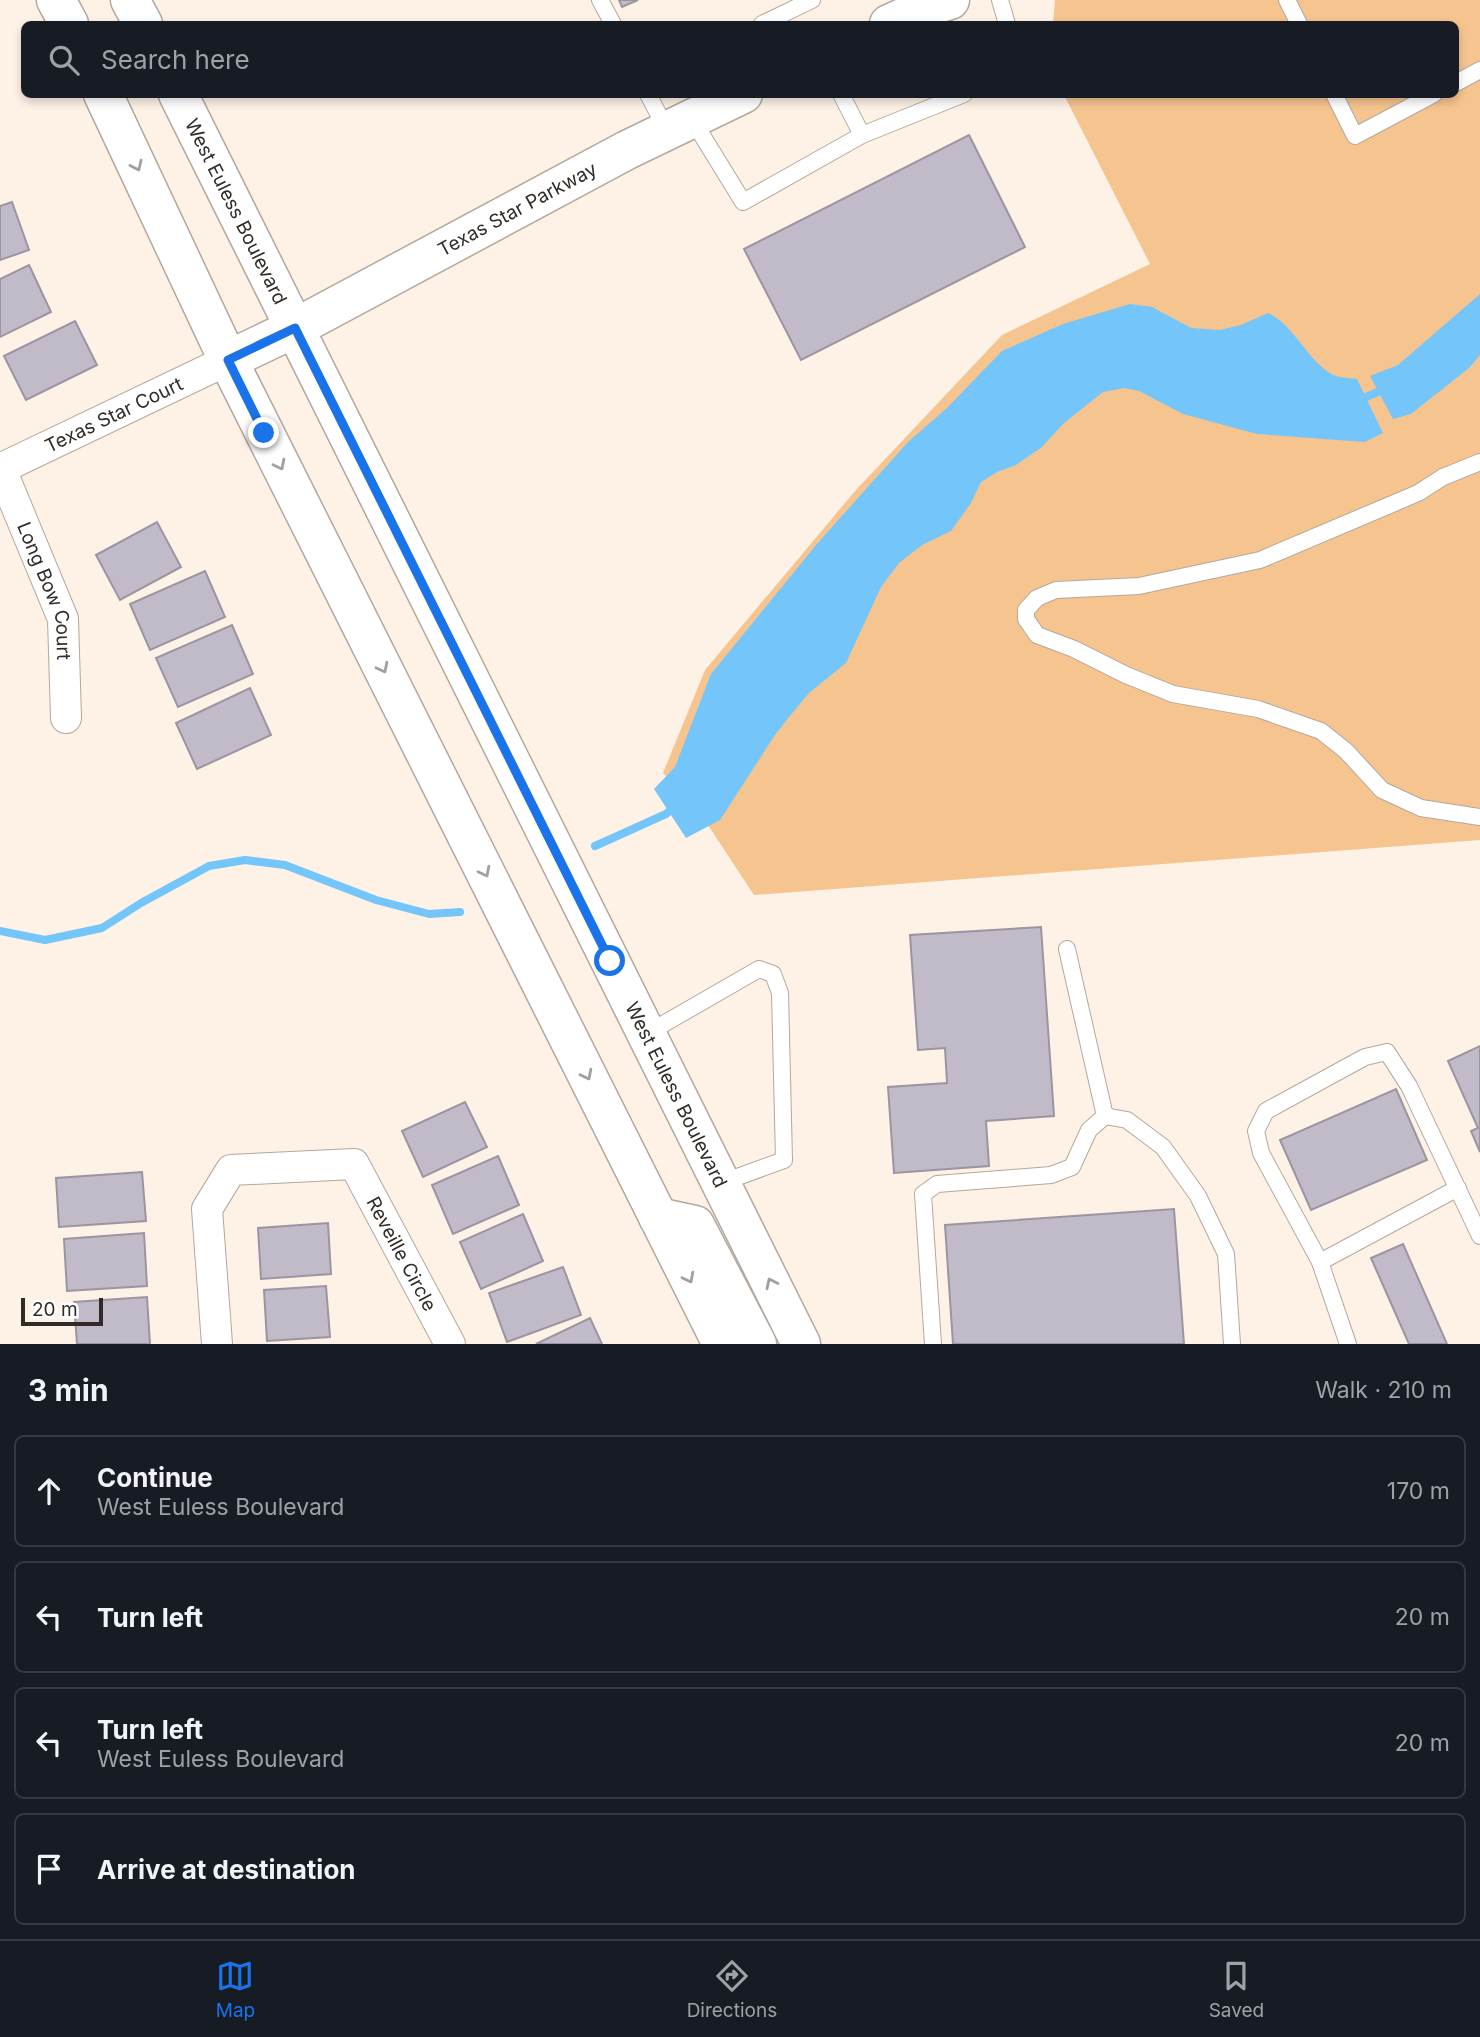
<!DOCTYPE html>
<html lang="en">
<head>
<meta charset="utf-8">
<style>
	body { margin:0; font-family:Inter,sans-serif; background:#20242c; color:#f1f3f6 }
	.scale { position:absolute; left:21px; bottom:18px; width:82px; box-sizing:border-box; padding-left:7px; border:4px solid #302b27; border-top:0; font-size:19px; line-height:24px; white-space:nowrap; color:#302b27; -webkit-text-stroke:5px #fff; paint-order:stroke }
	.stop { position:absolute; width:21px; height:21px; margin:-16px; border:5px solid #1a73e8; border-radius:50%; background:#fff }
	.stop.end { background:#1a73e8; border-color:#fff; box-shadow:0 2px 7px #0008 }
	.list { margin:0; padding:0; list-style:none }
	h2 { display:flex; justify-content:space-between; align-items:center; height:91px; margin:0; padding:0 28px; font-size:30px }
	h2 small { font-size:23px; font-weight:400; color:#9ea1a6 }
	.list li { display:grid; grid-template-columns:46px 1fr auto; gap:21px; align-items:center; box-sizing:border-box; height:112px; margin:0 14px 14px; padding:0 14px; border:2px solid #363941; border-radius:10px }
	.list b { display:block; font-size:26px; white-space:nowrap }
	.list p { margin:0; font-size:23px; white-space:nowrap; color:#9ea1a6 }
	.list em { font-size:23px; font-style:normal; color:#9ea1a6 }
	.icon { flex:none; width:38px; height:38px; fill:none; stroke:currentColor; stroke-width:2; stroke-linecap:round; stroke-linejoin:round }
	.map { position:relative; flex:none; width:1480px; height:1344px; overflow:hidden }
	.search { position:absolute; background:#171b24; box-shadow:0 4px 10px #0003; left:21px; right:21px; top:21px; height:77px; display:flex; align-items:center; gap:18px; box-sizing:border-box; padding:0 24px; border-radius:10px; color:#9ea1a6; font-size:26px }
	.sheet { height:595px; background:#171b24 }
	nav { display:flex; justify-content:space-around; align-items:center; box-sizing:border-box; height:98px; border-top:2px solid #363941; background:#171b24; font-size:19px; color:#9ea1a6 }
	nav a { display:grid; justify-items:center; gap:4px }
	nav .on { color:#1a73e8 }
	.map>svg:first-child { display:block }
	.green { fill:#f6c48f }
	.water { fill:#74c5fa }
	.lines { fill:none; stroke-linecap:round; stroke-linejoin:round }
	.stream { stroke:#74c5fa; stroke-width:8 }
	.building { fill:#c1bac8; stroke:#9b94a1; stroke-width:2 }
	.lane-casing { stroke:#b3a89d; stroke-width:18 }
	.street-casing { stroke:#b3a89d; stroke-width:32 }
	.secondary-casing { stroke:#b3a89d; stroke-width:41 }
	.primary-casing { stroke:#b3a89d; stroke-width:41 }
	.lane { stroke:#fff; stroke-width:16 }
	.street { stroke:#fff; stroke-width:30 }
	.secondary { stroke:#fff; stroke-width:38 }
	.primary { stroke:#fff; stroke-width:38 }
	.oneway { stroke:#a2a09e }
	.route { stroke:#1a73e8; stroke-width:9 }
	.labels { text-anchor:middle; stroke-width:5; stroke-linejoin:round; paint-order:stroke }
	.street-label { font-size:19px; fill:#302b27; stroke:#fff }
</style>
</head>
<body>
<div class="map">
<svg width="1480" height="1344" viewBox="0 0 1480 1344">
	<rect width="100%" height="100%" fill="#fef2e6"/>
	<!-- green -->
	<path class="green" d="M1055,0H1480V840L754,895L706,822L663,773L705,670L855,491L1002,335L1150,264L1064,95L1456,94V24H1053Z"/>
	<!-- water -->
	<path class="water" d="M1480,294V355L1469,368L1411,414L1393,419L1370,376L1398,365Z
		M1130,304L1152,307L1191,328L1220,330L1241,325L1268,313C1295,325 1310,366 1336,376C1342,378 1351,378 1357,379L1383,433L1365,442L1257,434L1183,414L1139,391L1124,388L1103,392L1064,423L1042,447L1016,465L997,472L981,482L971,503L951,531L922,545L899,563L881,587L846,663L809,693L789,717L775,735L720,820L686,838L654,789L675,767L711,674L816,545L908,442L947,408L1002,351L1063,324Z"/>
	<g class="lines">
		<!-- stream -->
		<path class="stream" d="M1357,401L1387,388
			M595,846L666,814L676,805
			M0,931L45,940L102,928L141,903L209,866L245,860L285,865L376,900L429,914L460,912"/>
	</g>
	<!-- building -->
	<path class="building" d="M619,0H638L622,7Z
		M969,135L1025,247L801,360L744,249Z
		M12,202L29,250L0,260V206Z
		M29,265L51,312L0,337V279Z
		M75,321L97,365L26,400L4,356Z
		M157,522L181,567L120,600L96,555Z
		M205,571L225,617L150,650L130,604Z
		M232,625L253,674L178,707L156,658Z
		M250,688L271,735L197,769L176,723Z
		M1041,927L1054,1116L986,1121L989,1166L894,1173L888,1087L947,1083L945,1048L918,1050L910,935Z
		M1480,1046V1152L1471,1131L1478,1128L1448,1061Z
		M1396,1089L1427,1160L1311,1210L1280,1140Z
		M465,1102L487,1147L423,1177L402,1131Z
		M498,1156L519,1205L453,1234L432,1185Z
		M142,1172L146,1221L59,1227L56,1178Z
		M1174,1209L1184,1344H953L945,1225Z
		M523,1214L543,1261L481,1289L460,1242Z
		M328,1223L331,1274L261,1279L258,1228Z
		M144,1233L147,1286L67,1291L64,1239Z
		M1403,1244L1447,1344H1409L1371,1258Z
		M563,1267L581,1315L507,1342L489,1293Z
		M326,1286L330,1337L267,1341L264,1290Z
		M147,1297L150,1344H77L74,1302Z
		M590,1318L602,1344H536Z"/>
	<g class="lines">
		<!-- lane casing -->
		<g class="lane-casing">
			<path id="lane" d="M600,0L613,24
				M1000,0L1007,24
				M1287,0L1299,24
				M762,24L812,0
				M1456,83L1480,70
				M648,94L667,131
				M1334,94L1355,136L1434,94
				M692,119L743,202L862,135L841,94
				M862,135L964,94
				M1480,462L1443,477L1418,493L1260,560L1139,586L1056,590L1037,598L1026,610V619L1037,635L1074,649L1126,675L1173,694L1258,709L1321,731L1346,751L1382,790L1421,808L1480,817
				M1067,949L1105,1116
				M646,1034L759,969L773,974L780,993L784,1160L721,1183
				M1320,1262L1458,1188
				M933,1344L923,1194L937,1184L1051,1175L1072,1167L1089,1130L1105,1116L1127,1120L1163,1147L1198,1196L1226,1254L1232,1344
				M1348,1344L1320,1262L1261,1153L1256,1131L1266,1111L1365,1057L1387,1052L1409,1086L1480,1236"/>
		</g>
		<!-- street casing -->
		<g class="street-casing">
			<g id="street">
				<path id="s1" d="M0,467L63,619L66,718"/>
				<path id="s2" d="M0,469L228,360"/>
				<path id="s3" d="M217,1344L207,1209L231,1170L354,1164L450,1344"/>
			</g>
		</g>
		<!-- secondary casing -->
		<g class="secondary-casing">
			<g id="secondary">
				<path d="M889,24L922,9L950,0"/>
				<path id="s4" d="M295,328L627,150L743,94"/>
			</g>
		</g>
		<!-- primary casing -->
		<g class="primary-casing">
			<g id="primary">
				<path d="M56,0L69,24"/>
				<path d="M130,0L143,24"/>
				<path d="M103,94L228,360L722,1344"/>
				<path id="s5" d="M178,94L801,1344"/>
				<path d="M228,360L295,328"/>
				<path d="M658,1217L695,1225L757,1344"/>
			</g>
		</g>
		<!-- lane -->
		<use href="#lane" class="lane"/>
		<!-- street -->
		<use href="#street" class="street"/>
		<!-- secondary -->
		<use href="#secondary" class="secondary"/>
		<!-- primary -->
		<use href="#primary" class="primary"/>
	</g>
	<!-- one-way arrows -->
	<defs><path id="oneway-chevron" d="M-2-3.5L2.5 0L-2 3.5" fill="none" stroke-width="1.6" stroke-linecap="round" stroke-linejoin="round" transform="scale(1.75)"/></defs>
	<g class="oneway">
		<use href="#oneway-chevron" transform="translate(137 166) rotate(65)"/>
		<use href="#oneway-chevron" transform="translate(280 465) rotate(63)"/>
		<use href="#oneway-chevron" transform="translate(383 668) rotate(63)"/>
		<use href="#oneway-chevron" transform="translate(485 872) rotate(63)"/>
		<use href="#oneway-chevron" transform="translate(587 1075) rotate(63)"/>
		<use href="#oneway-chevron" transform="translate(689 1278) rotate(63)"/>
		<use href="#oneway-chevron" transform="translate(771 1283) rotate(-116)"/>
	</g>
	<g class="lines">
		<!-- route -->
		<path class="route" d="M264,433L228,360L295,328L610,961"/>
	</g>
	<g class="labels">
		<!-- street labels -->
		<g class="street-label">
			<text dy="7" stroke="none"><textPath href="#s4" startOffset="252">Texas Star Parkway</textPath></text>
			<text dy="7" stroke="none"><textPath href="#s5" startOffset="131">West Euless Boulevard</textPath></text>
			<text dy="7" stroke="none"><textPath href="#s2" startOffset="126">Texas Star Court</textPath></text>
			<text dy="7" stroke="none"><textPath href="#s1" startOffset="133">Long Bow Court</textPath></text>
			<text dy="7" stroke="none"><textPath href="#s5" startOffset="1118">West Euless Boulevard</textPath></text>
			<text dy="7" stroke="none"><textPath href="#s3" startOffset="406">Reveille Circle</textPath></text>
		</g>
	</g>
</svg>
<div class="scale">20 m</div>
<div class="stop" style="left:610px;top:961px"></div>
<div class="stop end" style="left:264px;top:433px"></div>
<div class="search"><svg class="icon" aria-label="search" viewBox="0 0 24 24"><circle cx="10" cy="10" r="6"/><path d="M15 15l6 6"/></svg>Search here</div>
</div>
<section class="sheet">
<h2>3 min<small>Walk · 210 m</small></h2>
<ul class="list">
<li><svg class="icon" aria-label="ahead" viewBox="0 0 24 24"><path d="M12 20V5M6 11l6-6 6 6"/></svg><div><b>Continue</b><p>West Euless Boulevard</p></div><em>170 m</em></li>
<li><svg class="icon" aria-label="left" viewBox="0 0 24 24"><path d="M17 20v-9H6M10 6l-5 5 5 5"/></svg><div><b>Turn left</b></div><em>20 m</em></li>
<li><svg class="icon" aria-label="left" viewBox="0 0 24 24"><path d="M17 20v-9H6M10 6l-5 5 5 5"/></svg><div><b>Turn left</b><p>West Euless Boulevard</p></div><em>20 m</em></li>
<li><svg class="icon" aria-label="arrive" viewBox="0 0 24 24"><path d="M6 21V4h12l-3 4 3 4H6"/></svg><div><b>Arrive at destination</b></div></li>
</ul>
</section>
<nav>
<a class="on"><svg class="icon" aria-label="map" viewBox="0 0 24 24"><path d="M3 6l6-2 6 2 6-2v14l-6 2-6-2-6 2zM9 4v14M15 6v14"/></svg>Map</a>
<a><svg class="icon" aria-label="directions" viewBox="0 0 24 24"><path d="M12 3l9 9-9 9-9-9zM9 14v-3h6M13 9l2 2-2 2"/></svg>Directions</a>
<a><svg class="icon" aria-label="saved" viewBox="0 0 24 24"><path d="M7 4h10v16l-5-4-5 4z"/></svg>Saved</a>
</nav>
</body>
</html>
